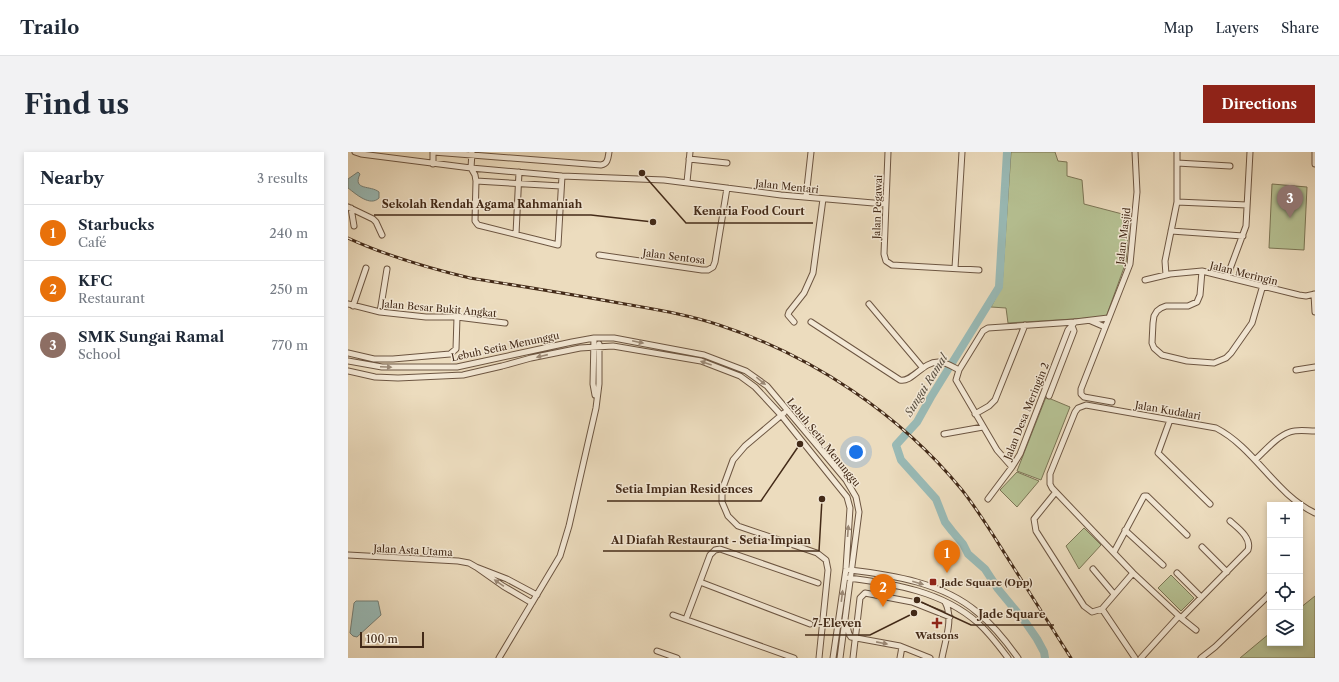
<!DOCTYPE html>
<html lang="en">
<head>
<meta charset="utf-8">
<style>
	body { margin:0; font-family:"Libre Caslon Text",serif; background:#f2f2f3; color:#1f2937 }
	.controls { position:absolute; right:12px; bottom:12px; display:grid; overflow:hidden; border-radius:0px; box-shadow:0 2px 6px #0003 }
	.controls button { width:36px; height:36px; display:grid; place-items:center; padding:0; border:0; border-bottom:1px solid #e0e1e3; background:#fff; color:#1f2937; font:20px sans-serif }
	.scale { position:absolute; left:12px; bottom:10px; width:64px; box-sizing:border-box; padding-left:4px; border:2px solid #432a18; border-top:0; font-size:11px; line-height:14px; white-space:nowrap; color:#432a18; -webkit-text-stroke:3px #f3e8d5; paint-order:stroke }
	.you { position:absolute; left:508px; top:300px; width:14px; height:14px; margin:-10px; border:3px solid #fff; border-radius:50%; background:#1a73e8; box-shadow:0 0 0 6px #1a73e833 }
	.badge { display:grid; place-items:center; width:26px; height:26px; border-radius:50%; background:#8f2418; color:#fff; font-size:13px; font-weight:700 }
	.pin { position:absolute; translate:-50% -33px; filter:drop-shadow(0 1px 2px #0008) }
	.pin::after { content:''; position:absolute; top:21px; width:14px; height:12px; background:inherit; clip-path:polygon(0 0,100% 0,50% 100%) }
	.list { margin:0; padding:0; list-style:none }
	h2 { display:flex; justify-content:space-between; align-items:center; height:52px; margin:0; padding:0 16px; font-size:17px }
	h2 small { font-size:13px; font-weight:400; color:#747a83 }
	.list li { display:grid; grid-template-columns:26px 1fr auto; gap:12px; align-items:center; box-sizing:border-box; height:56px; padding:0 16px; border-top:1px solid #e0e1e3 }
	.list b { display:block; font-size:15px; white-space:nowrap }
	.list p { margin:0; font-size:13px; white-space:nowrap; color:#747a83 }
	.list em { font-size:13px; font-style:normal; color:#747a83 }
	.icon { flex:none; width:22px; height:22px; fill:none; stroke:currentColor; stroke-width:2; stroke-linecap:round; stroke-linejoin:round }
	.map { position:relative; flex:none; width:967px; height:506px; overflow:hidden; border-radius:0px }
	header { display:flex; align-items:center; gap:24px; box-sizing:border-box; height:56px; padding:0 20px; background:#fff; border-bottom:1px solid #e0e1e3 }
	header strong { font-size:19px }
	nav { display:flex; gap:22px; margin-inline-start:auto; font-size:14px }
	.intro { display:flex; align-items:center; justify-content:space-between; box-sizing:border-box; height:96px; padding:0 24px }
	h1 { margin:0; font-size:28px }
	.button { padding:10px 18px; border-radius:0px; background:#8f2418; color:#fff; font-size:14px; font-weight:700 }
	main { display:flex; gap:24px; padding:0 24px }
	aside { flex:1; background:#fff; border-radius:0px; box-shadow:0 2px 6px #0003 }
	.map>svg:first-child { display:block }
	.green { fill:#b6c193; stroke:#7c7656 }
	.water { fill:#99bab6; stroke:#778077 }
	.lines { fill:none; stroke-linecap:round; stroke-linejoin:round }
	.river { stroke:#99bab6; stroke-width:8 }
	.minor-casing { stroke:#6d5642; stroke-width:7 }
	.minor { stroke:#f3e8d5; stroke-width:5 }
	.rail-casing { stroke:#432a18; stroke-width:3 }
	.rail { stroke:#f3e8d5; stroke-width:1.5; stroke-dasharray:4.5; stroke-linecap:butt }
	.oneway { fill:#9b8976 }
	.poi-dot { fill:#8f2418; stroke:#f3e8d5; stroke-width:1.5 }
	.labels { text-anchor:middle; stroke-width:3; stroke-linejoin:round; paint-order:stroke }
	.street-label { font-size:10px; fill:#432a18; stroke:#f3e8d5 }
	.poi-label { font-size:10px; font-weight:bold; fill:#432a18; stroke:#f3e8d5; text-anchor:start }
	.water-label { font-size:11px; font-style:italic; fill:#584e40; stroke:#f3e8d5 }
	.leader { fill:none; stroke:#432a18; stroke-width:1.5 }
	.callout-dot { fill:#432a18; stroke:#f3e8d5; stroke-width:1.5 }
	.callout-label { font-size:11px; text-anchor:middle; font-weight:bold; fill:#432a18; stroke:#f3e8d5; stroke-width:3; stroke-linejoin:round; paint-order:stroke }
</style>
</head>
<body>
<header>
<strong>Trailo</strong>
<nav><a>Map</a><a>Layers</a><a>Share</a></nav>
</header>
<div class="intro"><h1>Find us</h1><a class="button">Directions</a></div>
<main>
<aside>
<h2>Nearby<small>3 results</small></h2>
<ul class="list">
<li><span class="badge" style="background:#e8710a">1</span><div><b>Starbucks</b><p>Café</p></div><em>240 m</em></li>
<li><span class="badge" style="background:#e8710a">2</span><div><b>KFC</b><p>Restaurant</p></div><em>250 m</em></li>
<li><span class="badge" style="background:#8d6e63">3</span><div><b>SMK Sungai Ramal</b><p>School</p></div><em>770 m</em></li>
</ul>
</aside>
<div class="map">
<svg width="967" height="506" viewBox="0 0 967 506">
	<rect width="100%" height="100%" fill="#ecdcbe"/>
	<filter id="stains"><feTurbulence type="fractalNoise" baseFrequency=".005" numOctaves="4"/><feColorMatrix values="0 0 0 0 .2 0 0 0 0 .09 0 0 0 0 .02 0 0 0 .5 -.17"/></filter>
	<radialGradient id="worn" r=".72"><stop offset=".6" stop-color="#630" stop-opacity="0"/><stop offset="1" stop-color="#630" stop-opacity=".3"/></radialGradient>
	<!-- green -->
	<path class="green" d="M663,0H707L710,9L719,10V24L734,28L736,52L782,64L778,110L758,165L660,171L658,156L643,155L654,134Z
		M924,32L959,35L956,98L921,96Z
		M698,245L722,255L693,328L669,319Z
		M669,320L691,329L669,355L652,338Z
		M736,376L753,393L731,417L718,394Z
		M823,423L846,446L833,459L810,436Z
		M967,444V506H892L922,481V491H952V456Z"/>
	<!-- water -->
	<path class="water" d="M10,20L12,22C4,39 23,33 31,40V46C22,55 8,42 0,36V27Z
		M8,449H30L33,463L9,485L5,484L2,481L6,451Z"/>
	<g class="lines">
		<!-- river -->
		<path class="river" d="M659,0L651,135L583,245L569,270L548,293L553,308L588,347L597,370L604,379L615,392L620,402L637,417L650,437L678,471L689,487L696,500L697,506"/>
		<!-- minor casing -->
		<g class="minor-casing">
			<path id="minor" d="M7,0L13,2L123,16L214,24L316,28L433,43L537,52
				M85,0L253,13C260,12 260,6 261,0
				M124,0L123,16L127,23L128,29L127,69L130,73L210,93L214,24
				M540,0L536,102L538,109L544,113L631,118
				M967,0V12
				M341,7L379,11
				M829,11L882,14
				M85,12V0
				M128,29L213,34
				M339,30L342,0
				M458,45L463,0
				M829,50L899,53
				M0,55L25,67L28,70L34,83
				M3,56L6,74
				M823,79L895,84
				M168,82L171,20
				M251,103L354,118H360L365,115L367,110L379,36
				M607,116L614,0
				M854,119L852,143L849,150L840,154H818L813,156L809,159L806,164L805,171L804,191L806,196L814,203L839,209L866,211L878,206L883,201L904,171L915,133
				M818,123L817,109L829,50V0
				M879,125L898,74L902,0
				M797,128L822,122L854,119L951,143L958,144L967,142
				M966,142L967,160
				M0,152L32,160L78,165H109L157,171
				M521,152L574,215
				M5,154L18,116
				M32,160L39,117
				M743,169L757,175
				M446,170L440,163L441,160L456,141L465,121L475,47
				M463,170L552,228C564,231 575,209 591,210C598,210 605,215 611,218
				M246,186L245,232L247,243
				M0,201L26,207H45L102,202L108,197L109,165
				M0,209L34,215H109L224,190L246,186H266L356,203L398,219L419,234L498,328L508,345L511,360L492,506
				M948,218L967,215
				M0,219L27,225L50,226L115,223L154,214L183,206L232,196L265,194L353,209L392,224L407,235L433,263L499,345L502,356L498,417L485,506
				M701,244L726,179L724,174
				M764,250L736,245L733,242V237L782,112L789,40L787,0
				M436,261L397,294L385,308L374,338V350L380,364L390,374L469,401L478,408L480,418L471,506
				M627,262L641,254L647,248L677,173
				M822,268L810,301L862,352
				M596,282L635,275
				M907,308C917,299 928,285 942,280C950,277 959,279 967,279
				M664,315L649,298L608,228L611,218L635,179L640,176L727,170L760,166
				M707,341L686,367L688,379L736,454L744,460L754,457
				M640,347L664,315L672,302L720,178L727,170
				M777,378L815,413
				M854,395L879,420
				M766,400L796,344H799L839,383
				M0,403L110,409L121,411L128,415
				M745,417L766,442
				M502,418C545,423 595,431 629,460C645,473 658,489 670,506
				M785,421L754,457L787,506
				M829,421L853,445
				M501,426C546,432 594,439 630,471C641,481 651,494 660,506
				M352,430L462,472
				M184,451L155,434L128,415L159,427L189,443
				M325,463L446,506
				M833,466L900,398C904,386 890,376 882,369
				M338,467L362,403L367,398L372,397L470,431
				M499,474L501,482L503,485L552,494L582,506
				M848,478L833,466L785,421L704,336L702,332V322L727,260L730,256L738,253L868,276C907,296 927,342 967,361
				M309,499L329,506
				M151,506L212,404L221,374L248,256L251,232V192
				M505,506L512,446L517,441L564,450L602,465
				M552,506L554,495
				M594,506C597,489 606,466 597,450
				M793,506L831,464
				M853,506L867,495L919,445L922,441"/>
		</g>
		<!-- minor -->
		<use href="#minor" class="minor"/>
		<!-- rail casing -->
		<g class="rail-casing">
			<path id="rail" d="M0,86C39,104 80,116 122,126C172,134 222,142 271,151C304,157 339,162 371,173C463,203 552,262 614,338C633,362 648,388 664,413C684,444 703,475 723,506"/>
		</g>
		<!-- rail -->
		<use href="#rail" class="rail"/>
	</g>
	<!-- one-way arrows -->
	<defs><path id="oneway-solid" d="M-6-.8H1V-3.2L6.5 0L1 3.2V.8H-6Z"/></defs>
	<g class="oneway">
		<use href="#oneway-solid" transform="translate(290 190) rotate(12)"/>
		<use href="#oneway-solid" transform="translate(194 204) rotate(167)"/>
		<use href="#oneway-solid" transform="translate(358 211) rotate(-161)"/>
		<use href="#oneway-solid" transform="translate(38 215) rotate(3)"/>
		<use href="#oneway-solid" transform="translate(413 229) rotate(39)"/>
		<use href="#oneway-solid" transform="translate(500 379) rotate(-86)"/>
		<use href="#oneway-solid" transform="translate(151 431) rotate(-145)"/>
		<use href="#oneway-solid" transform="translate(570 431) rotate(16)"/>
		<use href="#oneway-solid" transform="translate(494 444) rotate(-83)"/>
		<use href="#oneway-solid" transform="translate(534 491) rotate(11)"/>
	</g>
	<!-- markers -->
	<g class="poi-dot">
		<rect x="581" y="426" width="8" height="8" rx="2"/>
		<path d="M587 465h4v4h4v4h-4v4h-4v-4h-4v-4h4z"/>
	</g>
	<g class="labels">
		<!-- street labels -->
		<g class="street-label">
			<text transform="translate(439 34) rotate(6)" y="4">Jalan Mentari</text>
			<text transform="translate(529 55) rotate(-88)" y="4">Jalan Pegawai</text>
			<text transform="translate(775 84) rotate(-83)" y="4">Jalan Masjid</text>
			<text transform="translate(326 104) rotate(7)" y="4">Jalan Sentosa</text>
			<text transform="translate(896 121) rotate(14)" y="4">Jalan Meringin</text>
			<text transform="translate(91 156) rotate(5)" y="4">Jalan Besar Bukit Angkat</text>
			<text transform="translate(157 194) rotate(-12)" y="4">Lebuh Setia Menunggu</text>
			<text transform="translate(820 258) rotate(10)" y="4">Jalan Kudalari</text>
			<text transform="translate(678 259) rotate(-68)" y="4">Jalan Desa Meringin 2</text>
			<text transform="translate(476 290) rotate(51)" y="4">Lebuh Setia Menunggu</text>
			<text transform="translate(65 398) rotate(3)" y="4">Jalan Asta Utama</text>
		</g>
		<!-- poi labels -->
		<g class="poi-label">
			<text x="593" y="434">Jade Square (Opp)</text>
			<text x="589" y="487" text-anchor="middle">Watsons</text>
		</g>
		<!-- water labels -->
		<g class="water-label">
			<text transform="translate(578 233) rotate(-58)" y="4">Sungai Ramal</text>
		</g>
	</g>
	<!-- callouts -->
	<path class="leader" d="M305 70L243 63H26M294 21L338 71H465M452 292L413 349H259M474 347L471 399H255M569 448L623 473H706M566 461L522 483H457"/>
	<g class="callout-dot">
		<circle cx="305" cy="70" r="4"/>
		<circle cx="294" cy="21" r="4"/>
		<circle cx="452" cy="292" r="4"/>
		<circle cx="474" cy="347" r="4"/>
		<circle cx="569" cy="448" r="4"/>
		<circle cx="566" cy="461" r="4"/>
	</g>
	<g class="callout-label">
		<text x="134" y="56">Sekolah Rendah Agama Rahmaniah</text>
		<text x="401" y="63">Kenaria Food Court</text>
		<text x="336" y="341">Setia Impian Residences</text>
		<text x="363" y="392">Al Diafah Restaurant - Setia Impian</text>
		<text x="664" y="466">Jade Square</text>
		<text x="489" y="475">7-Eleven</text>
	</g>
	<rect width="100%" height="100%" filter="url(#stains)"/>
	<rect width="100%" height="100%" fill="url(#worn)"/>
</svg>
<div class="controls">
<button>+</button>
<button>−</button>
<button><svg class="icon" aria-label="locate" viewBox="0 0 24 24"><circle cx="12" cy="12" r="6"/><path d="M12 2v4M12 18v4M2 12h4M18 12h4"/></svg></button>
<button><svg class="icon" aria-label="layers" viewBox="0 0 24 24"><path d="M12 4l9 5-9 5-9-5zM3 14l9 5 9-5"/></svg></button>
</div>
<div class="scale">100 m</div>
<div class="you"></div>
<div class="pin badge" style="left:599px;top:421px;background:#e8710a">1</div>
<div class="pin badge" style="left:535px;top:455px;background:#e8710a">2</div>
<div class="pin badge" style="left:942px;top:66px;background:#8d6e63">3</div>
</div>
</main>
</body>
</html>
